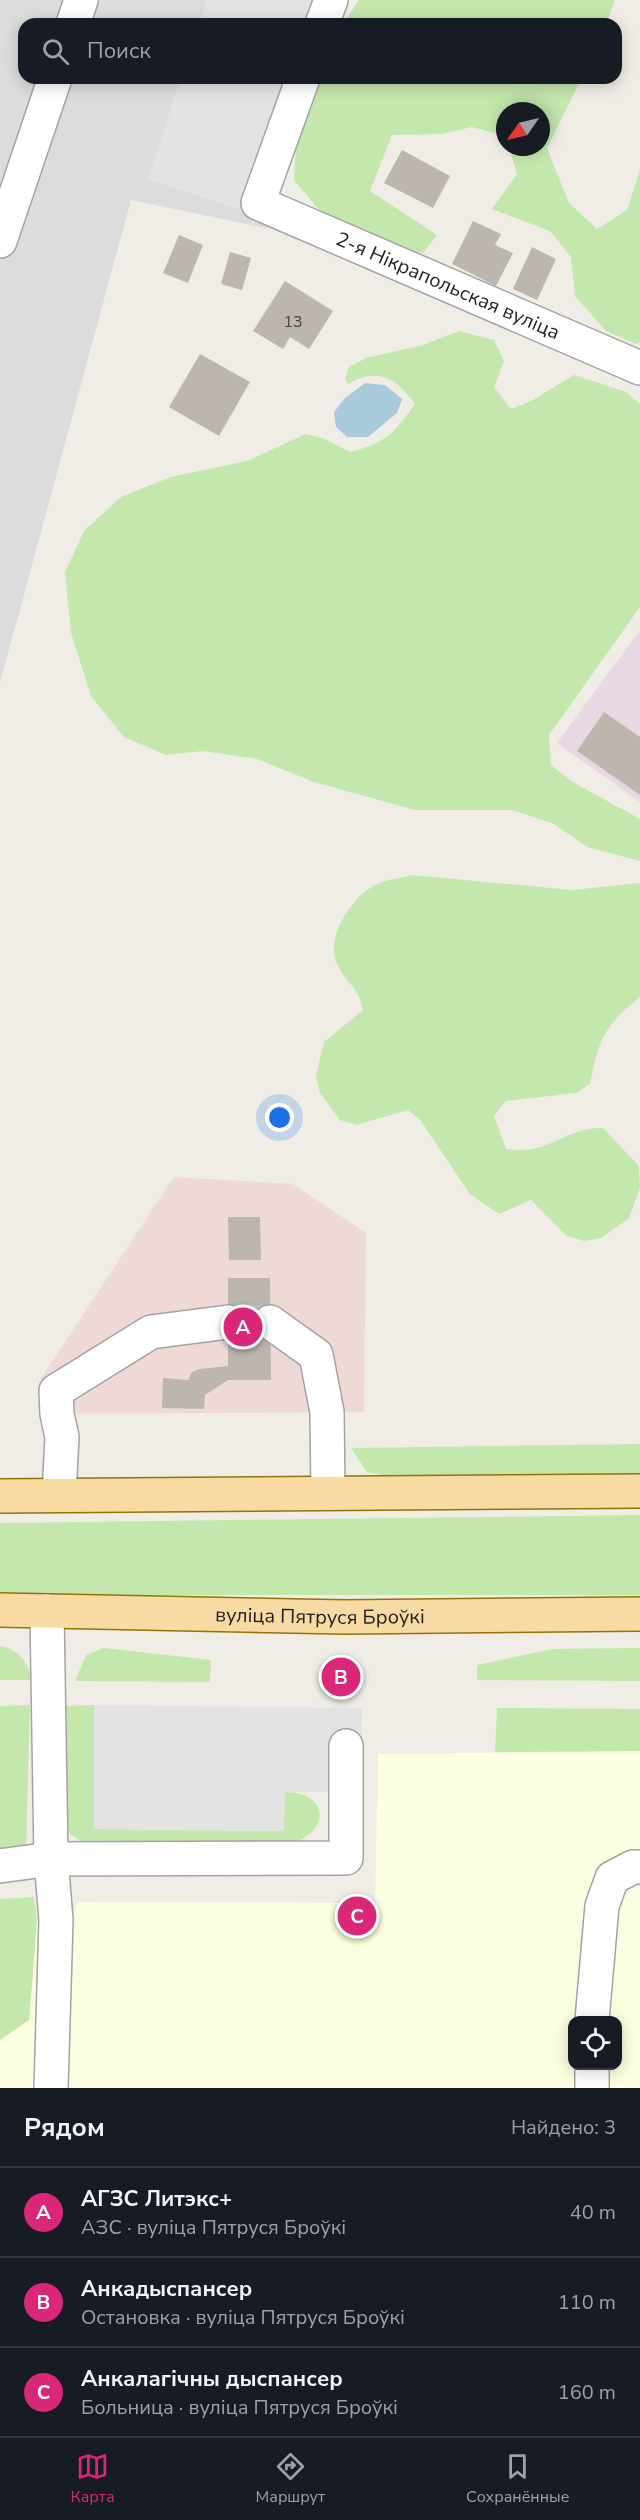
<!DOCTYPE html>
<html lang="ru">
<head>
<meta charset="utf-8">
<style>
	body { margin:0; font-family:"Nunito Sans",sans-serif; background:#242831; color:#f1f3f6 }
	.controls { position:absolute; right:18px; bottom:18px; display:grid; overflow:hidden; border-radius:12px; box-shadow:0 3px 15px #0003 }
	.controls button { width:54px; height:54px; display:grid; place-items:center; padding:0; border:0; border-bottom:2px solid #363941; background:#171b24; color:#f1f3f6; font:30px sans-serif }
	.compass { position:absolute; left:496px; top:102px; width:54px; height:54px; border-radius:50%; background:#171b24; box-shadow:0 3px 15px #0003; rotate:236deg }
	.you { position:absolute; left:280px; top:1118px; width:21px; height:21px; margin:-15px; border:4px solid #fff; border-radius:50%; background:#1a73e8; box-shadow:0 0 0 9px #1a73e833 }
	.badge { display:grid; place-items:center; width:39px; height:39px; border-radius:50%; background:#db2777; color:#fff; font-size:20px; font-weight:700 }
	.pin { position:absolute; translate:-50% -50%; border:3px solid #fff; box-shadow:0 2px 6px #0006 }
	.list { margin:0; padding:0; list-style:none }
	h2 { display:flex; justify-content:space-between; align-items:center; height:78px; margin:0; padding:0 24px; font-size:26px }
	h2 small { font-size:20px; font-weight:400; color:#9ea1a6 }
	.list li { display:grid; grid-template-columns:39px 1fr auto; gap:18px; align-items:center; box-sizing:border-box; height:90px; padding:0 24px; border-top:2px solid #363941 }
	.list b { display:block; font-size:22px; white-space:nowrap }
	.list p { margin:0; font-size:20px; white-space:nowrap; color:#9ea1a6 }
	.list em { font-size:20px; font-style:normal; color:#9ea1a6 }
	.icon { flex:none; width:33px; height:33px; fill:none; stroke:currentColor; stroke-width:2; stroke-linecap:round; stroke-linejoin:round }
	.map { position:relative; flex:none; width:640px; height:2088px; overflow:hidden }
	.search { position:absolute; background:#171b24; box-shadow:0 3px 15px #0003; left:18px; right:18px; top:18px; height:66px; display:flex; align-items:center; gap:15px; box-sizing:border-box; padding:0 21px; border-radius:18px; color:#9ea1a6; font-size:22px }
	.sheet { height:348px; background:#171b24 }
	nav { display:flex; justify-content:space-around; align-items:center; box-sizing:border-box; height:84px; border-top:2px solid #363941; background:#171b24; font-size:16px; color:#9ea1a6 }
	nav a { display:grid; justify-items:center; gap:3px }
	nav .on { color:#db2777 }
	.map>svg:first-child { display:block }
	.residential { fill:#dddcdc }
	.commercial { fill:#efd9d6 }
	.industrial { fill:#e8d8e3 }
	.education { fill:#fbfee0; fill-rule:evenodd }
	.grass { fill:#c4e7ae }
	.parking { fill:#e3e3e3 }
	.water { fill:#a8cadb }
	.building { fill:#bcb6af }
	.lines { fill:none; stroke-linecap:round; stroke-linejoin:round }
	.minor-tunnel { stroke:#c5c4be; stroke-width:33; stroke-dasharray:33 16; stroke-linecap:butt }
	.minor-casing { stroke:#a3a3a3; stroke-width:36 }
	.major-casing { stroke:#937307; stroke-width:36 }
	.minor { stroke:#fff; stroke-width:33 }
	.major { stroke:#f8dba2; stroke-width:33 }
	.labels { text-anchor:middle; stroke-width:4.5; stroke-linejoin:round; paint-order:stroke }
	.number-label { font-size:16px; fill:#464543 }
	.street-label { font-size:20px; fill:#1f1f1f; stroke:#fff }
</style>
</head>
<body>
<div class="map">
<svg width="640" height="2088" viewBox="0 0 640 2088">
	<rect width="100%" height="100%" fill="#efede6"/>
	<!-- residential -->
	<path class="residential" d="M0,0H340L333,24H24V78H315L266,228L131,200L0,683Z"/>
	<!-- commercial -->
	<path class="commercial" d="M174,1177L293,1184L366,1233L364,1412L42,1414L41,1378Z"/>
	<!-- industrial -->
	<path class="industrial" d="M640,630V802L557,743Z"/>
	<!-- education -->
	<path class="education" d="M640,1751V2088H0V2040L29,2020L37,1921L72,1922L78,1902L375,1903L378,1754ZM572,2020H618V2066H572Z"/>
	<!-- grass -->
	<path class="grass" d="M359,0H615L606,24H343Z
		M312,78H582L547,148L569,203L597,229L627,210L640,170V343L636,344L606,331L575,296L571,257L550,231L492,209L517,174L509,147H541V111H505V136L472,127L442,134L392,135L370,191L437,235L423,253L394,249L326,218L294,180L299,100Z
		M459,331L494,340L504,361L494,387L511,409L531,401L574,375L626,392L640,404V607L549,735L551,765L571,781L640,819V861L587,847L554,824L512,810H415L314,782L257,759L203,751L166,755L124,737L91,696L71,633L65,572L84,531L121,497L171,477L247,461L306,434L325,439L350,452C384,444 395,433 415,404C396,378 378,367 348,384L345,379L349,367L366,358L423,345Z
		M412,875L572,890L640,883V997C604,1026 599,1039 590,1084L576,1093L506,1101L494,1116L506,1149C551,1156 563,1127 603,1128L639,1166L640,1187L629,1218L601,1238L584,1241L567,1236L531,1200L499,1214L470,1194L421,1121L408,1110L357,1125L340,1120L320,1093L316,1076L324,1042L363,1010C358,985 347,985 338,966C323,938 353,893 380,883C390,879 402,878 412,875Z
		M640,1444V1475L391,1477L367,1472L351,1448Z
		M640,1515V1595H0V1523Z
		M0,1646C20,1650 27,1662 33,1680H0Z
		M104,1648L211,1660L210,1682L75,1681L86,1655Z
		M640,1648V1681L477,1680V1665L552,1649Z
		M30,1705L26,1850L0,1852V1706Z
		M94,1705L95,1829L284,1831V1792C333,1792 330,1837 285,1844L82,1842L70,1834L65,1817L64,1706Z
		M497,1708L640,1709V1751L495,1752Z
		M34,1897L37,1921L29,2020L0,2040V1899Z"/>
	<!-- parking -->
	<path class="parking" d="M207,0H313L306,24H199Z
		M181,78H288L245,211L148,179Z
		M94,1705L362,1708L361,1792H285L284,1831L94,1829Z"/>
	<!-- water -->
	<path class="water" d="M365,383L385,385L402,399L397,413L368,437H347L336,427L334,412L345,398Z"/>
	<!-- building -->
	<path class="building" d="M402,150L450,176L433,208L384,183Z
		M473,221L501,234L495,245L513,253L496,286L452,264Z
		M179,235L203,245L188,283L163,273Z
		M532,247L556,259L537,300L513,289Z
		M230,252L251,258L242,290L221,284Z
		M285,281L333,311L309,349L290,337L283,349L253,331Z
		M200,354L250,382L219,436L169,407Z
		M604,712L640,737V795L577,751Z
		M228,1217H260L261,1260H229Z
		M228,1278H270L271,1380H228L205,1395L204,1409L162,1408L163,1378L188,1380L192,1372L199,1369L228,1366Z"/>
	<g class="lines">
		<!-- minor-tunnel -->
		<path class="minor-tunnel" d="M228,1322H270"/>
		<!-- minor casing -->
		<g class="minor-casing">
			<g id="minor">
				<path d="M73,24L81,0"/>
				<path d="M322,24L331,0"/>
				<path id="s1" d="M303,78L258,203L640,368"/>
				<path d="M0,241L55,78"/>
				<path d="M270,1322L316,1355L327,1412L328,1493"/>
				<path d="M59,1495L62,1437L57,1414L56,1391L151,1332L228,1322"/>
				<path d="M47,1611L51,1859L56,1920L51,2088"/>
				<path d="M0,1866L51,1859L346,1858V1746"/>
				<path d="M592,2020L602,1906L612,1878L633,1867H640"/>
				<path d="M592,2088V2066"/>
			</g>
		</g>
		<!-- major casing -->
		<g class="major-casing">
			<g id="major">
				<path d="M0,1496L640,1491"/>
				<path id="s2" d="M0,1610L345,1617L640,1614"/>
			</g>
		</g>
		<!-- minor -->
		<use href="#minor" class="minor"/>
		<!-- major -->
		<use href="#major" class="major"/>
	</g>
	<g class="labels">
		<!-- number labels -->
		<g class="number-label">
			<text x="293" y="327">13</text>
		</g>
		<!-- street labels -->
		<g class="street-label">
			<text dy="7" stroke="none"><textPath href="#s1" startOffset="340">2-я Нікрапольская вуліца</textPath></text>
			<text dy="7" stroke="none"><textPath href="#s2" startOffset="320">вуліца Пятруся Броўкі</textPath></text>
		</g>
	</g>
</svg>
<div class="controls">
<button><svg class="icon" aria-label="locate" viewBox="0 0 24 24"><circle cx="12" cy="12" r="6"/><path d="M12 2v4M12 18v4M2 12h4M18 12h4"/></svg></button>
</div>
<svg class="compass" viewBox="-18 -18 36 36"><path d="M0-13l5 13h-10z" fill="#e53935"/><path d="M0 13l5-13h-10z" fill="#9ea1a6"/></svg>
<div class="you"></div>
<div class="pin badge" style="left:243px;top:1327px">A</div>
<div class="pin badge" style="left:341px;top:1677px">B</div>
<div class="pin badge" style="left:357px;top:1916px">C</div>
<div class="search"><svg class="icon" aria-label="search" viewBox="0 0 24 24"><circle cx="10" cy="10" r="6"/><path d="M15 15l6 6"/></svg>Поиск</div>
</div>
<section class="sheet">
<h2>Рядом<small>Найдено: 3</small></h2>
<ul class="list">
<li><span class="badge">A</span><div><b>АГЗС Литэкс+</b><p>АЗС · вуліца Пятруся Броўкі</p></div><em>40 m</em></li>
<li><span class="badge">B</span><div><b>Анкадыспансер</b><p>Остановка · вуліца Пятруся Броўкі</p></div><em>110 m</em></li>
<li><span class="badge">C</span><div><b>Анкалагічны дыспансер</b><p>Больница · вуліца Пятруся Броўкі</p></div><em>160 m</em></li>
</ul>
</section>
<nav>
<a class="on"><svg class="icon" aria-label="map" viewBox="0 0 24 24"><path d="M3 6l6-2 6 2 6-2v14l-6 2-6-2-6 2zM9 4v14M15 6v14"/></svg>Карта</a>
<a><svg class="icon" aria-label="directions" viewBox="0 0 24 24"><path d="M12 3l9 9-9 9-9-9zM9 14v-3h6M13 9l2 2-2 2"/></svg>Маршрут</a>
<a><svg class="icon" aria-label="saved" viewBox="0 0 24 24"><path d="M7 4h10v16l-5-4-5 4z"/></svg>Сохранённые</a>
</nav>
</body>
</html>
